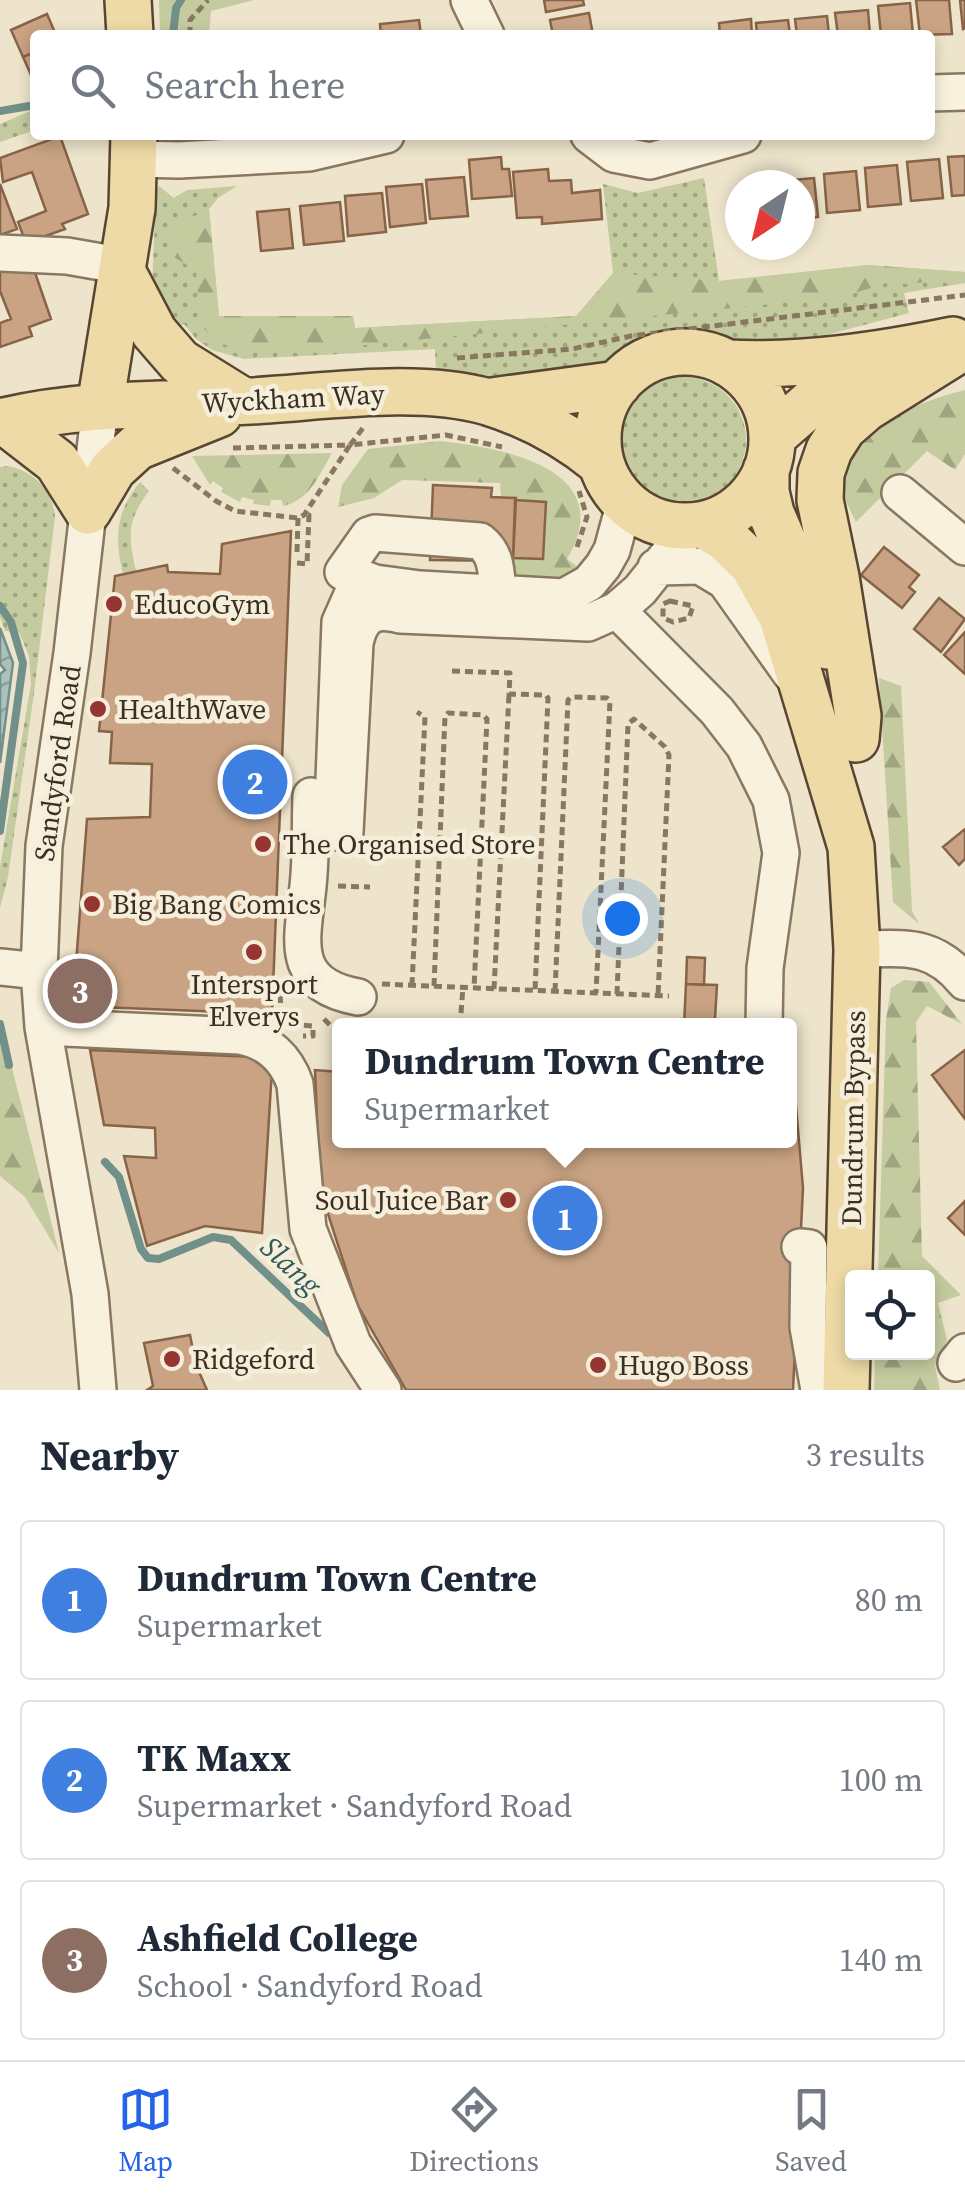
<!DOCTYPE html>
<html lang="en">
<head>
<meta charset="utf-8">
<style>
	body { margin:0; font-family:"Source Serif 4",serif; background:#f2f2f3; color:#1f2937 }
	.controls { position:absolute; right:30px; bottom:30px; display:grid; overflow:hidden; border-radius:10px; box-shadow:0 5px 15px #0003 }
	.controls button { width:90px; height:90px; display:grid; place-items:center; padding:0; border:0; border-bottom:2px solid #e0e1e3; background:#fff; color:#1f2937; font:50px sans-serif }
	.compass { position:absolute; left:725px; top:170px; width:90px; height:90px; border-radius:50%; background:#fff; box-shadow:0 5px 15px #0003; rotate:215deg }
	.you { position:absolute; left:622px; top:918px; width:35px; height:35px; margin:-25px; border:8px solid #fff; border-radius:50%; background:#1a73e8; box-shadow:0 0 0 15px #1a73e833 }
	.badge { display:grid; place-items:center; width:65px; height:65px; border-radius:50%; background:#2563eb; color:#fff; font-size:32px; font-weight:700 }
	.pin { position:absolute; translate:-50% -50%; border:5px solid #fff; box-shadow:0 2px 10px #0006 }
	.popup { position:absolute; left:332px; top:1018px; width:465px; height:130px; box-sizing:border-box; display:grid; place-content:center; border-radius:10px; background:#fff; filter:drop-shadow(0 2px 8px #0005); font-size:32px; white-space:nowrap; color:#747a83 }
	.popup b { font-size:38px; color:#1f2937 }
	.popup::after { content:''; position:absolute; left:50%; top:100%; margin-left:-20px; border:20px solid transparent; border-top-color:#fff }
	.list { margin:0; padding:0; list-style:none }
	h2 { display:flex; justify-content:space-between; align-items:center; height:130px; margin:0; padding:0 40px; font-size:42px }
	h2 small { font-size:32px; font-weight:400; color:#747a83 }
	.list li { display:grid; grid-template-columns:65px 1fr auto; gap:30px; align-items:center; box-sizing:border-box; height:160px; margin:0 20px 20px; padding:0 20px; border:2px solid #e0e1e3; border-radius:10px }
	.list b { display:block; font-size:38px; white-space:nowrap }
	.list p { margin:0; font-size:32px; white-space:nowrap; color:#747a83 }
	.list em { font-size:32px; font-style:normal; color:#747a83 }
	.icon { flex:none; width:55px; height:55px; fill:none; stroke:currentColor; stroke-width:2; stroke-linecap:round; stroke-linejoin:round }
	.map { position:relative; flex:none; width:965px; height:1390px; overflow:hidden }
	.search { position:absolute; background:#fff; box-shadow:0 5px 15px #0003; left:30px; right:30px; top:30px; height:110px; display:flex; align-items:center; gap:25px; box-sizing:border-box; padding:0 35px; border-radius:10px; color:#747a83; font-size:38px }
	.sheet { height:670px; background:#fff }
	nav { display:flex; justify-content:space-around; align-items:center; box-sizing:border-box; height:140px; border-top:2px solid #e0e1e3; background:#fff; font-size:28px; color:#747a83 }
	nav a { display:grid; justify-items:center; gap:5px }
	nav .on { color:#2563eb }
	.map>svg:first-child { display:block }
	.grass { fill:url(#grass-dots) }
	.forest { fill:url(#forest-firs) }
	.green { fill:#c4cb9f }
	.water { fill:url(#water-waves); stroke:#72908a; stroke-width:2.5 }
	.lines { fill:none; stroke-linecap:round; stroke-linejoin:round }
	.stream { stroke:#72908a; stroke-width:8 }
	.building { fill:#c9a383; stroke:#876347; stroke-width:2.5 }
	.minor-casing { stroke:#897760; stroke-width:40 }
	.major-casing { stroke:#584633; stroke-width:50 }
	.path { stroke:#897760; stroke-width:5; stroke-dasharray:8 5; stroke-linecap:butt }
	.minor { stroke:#f8f1de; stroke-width:35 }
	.major { stroke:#eddaa6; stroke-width:45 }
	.poi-dot { fill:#953633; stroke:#f5eeda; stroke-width:4 }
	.labels { text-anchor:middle; stroke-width:9; stroke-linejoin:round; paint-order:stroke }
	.street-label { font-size:28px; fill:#3b2f22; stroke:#f5eeda }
	.poi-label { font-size:28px; fill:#3b2f22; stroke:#f5eeda; text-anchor:start }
	.water-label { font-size:30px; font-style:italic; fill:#325a59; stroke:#f5eeda }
</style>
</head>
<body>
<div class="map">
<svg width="965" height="1390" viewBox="0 0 965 1390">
	<defs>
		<pattern id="grass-dots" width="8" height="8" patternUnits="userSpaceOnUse" patternTransform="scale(2.5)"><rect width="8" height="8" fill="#c4cb9f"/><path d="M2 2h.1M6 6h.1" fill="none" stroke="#a0a581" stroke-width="1.8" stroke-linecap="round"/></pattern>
		<pattern id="forest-firs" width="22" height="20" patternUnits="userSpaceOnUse" patternTransform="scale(2.5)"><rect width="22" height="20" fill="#c4cb9f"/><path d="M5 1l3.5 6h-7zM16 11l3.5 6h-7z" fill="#a0a581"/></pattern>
		<pattern id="water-waves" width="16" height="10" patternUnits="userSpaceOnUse" patternTransform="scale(2.5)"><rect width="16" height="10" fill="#abc2bc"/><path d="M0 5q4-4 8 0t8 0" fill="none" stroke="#8c9e98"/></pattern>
	</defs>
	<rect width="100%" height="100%" fill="#ede4cb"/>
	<!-- grass -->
	<path class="grass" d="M35,109V130L0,142V124Z
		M704,178L719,281L868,265L965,272V283L904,293L909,313L785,346L733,351L698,343H661L611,368L507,378L436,371L435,349L244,359L212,350L196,339L184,324L168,335L152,289L156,190L159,186L174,198L187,190L237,186L218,198L209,209L219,316H353L355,328L577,316L613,273L603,184L638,193Z
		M620 440a63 63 0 1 1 126 0a63 63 0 1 1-126 0Z
		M7,466C33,470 52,490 55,516L34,693L8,877L0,908V867L31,684L29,656L19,632L5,631L0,617V467Z
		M140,482L149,491C127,520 128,536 136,571L123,574C114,538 116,511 140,482Z"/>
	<!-- forest -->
	<path class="forest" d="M209,209L219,316H353L355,328L576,316L613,273L719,281L868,265L965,272V278L906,284L886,283L842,297L285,353L220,344L201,326L196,270L170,255L171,227Z
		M965,390V454L955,470L927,451L856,522C851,511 842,496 841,485C836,433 925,399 965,390Z
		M440,441C503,448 620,468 567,559L582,570L569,583L514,585L507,565L512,561L546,503L501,496L500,483L402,480L374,498L338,507L342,485L368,449Z
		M332,453C319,475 310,500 283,506L282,500H271L270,506L253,504L254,500L242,497L240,502L221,492L223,488L213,481L210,485L192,456Z
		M879,678L901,686L912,911L919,924L893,902Z
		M904,980L929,982L962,1024L927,1006L916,1022L922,1256L961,1295L938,1303L947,1340L935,1366L940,1390H874L875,1353L928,1352V1278L878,1277L886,1020L891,988Z
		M0,1039L9,1056L59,1253L25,1197L0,1176Z"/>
	<!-- green -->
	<path class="green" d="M159,0H254L211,11L209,35H160Z"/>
	<!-- water -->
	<path class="water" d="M0,628L13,663L0,763V674L5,670L0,664Z"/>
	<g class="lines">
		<!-- stream -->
		<path class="stream" d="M173,35L176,8L181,0
			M0,111L35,105
			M0,606L11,622L23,663L0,831
			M0,1024L9,1065
			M105,1162L119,1177L141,1249L148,1258L159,1259L213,1237L231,1240L329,1333"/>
	</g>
	<!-- building -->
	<path class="building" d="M544,0H583L584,5L546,12Z
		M916,0H949L952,34L920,35Z
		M960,0H965V28L963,29Z
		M910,3L913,35H881L878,6Z
		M868,10L870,35H838L835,13Z
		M589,13L593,35H553L550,20Z
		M47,14L56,35H35V52L23,57L11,30Z
		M827,16L829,35H797L795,19Z
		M751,19L752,35H720L719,23Z
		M419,20L421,35H381L380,24Z
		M788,20L790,35H757L756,23Z
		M35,52V84L23,57Z
		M60,136L88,214L62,224L65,229L26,243L18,222L46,211L32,172L3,182L0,158Z
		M965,156V195L952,196L948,157Z
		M501,157L502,169H509L512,196L472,199L469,160Z
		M939,159L943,198L911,201L907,162Z
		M897,165L901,204L868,207L865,168Z
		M548,169L549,181L571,180L572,193L600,190L602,219L542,224V217L517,218L513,172Z
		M856,171L860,210L827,213L824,174Z
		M464,177L468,216L430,219L426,180Z
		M814,178L818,217L800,219V185H782V181Z
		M0,184L17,229L0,235Z
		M422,184L426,223L390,227L386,187Z
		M382,193L386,232L348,236L345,196Z
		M340,202L344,241L304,245L300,206Z
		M289,209L293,248L261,251L257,212Z
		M31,261L51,319L29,327L32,336L0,347V323L11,319L0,291V266Z
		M433,485L492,488L491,497L516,498L513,561L430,560Z
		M515,500L546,502L543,559L513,558Z
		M291,531L272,1014L74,1006V990L85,991L86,977H75L87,819L150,817L152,764L110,763L112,732L99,731L115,576L167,565L168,572L220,574L222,544Z
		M884,547L919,575L909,587L915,592L902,608L861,575Z
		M939,598L965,619L941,652L914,629Z
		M965,632V674L944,655Z
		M965,829V859L959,865L943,847Z
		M687,957L705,958L704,985L686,984Z
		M686,984L717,985L715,1019L723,1020V1026H684Z
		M790,1036L803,1188L793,1390H406L357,1304L320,1189L315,1070L340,1072V1140H790Z
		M90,1050L256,1057L272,1069L262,1233L205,1226L147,1246L124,1156L156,1158L155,1128L104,1125Z
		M965,1050V1119L932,1075Z
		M965,1201V1235L948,1218Z
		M190,1335L196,1365L207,1390H147L153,1386L144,1343Z"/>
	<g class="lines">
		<!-- minor casing -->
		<g class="minor-casing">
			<path id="minor" d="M469,0L486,35
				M930,93L965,92
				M589,135L614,154L650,161L743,135
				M135,159L179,160L309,153L386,135
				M0,253L67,256L124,266
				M900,493L965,547
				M656,567L700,566L725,581L791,674
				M343,572L369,535L375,533L480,541C498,555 496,574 498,595
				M353,575L375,583L420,589L564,597L589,583L603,566L612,550L625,502
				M375,583L352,595L340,622L332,832H345L355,643C361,616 373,608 400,615L588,623L617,610L640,590L691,526
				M617,610L717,711L744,746L771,800L781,853L765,968L764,1026
				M311,796C310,822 311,848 309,874C306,930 281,983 358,997
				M857,949C904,949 932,942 965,982
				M0,967L39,971
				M43,1027L240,1036C268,1041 286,1058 295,1084L308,1229L353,1344L383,1390
				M800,1247L809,1248L808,1327L819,1390
				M956,1363L965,1352
				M98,1390L90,1294L43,1027L39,971L44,846L72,653L100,406"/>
		</g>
		<!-- major casing -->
		<g class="major-casing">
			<path id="major" d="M128,0L130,35
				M123,273L154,332L180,362L243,401
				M598 439a87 87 0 1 1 174 0a87 87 0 1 1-174 0Z
				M727,363C802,367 880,355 953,340
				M492,401L618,384
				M100,406L132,208L134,135
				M4,421L57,462L88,511L113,469L137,447L219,414
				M0,422C83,402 167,405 251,401C324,397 417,382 488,402C530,415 568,436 601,463
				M772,437L821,394L880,363
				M766,470V492L771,513L828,646
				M703,525L725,538L752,564L782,617L851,847L857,949L846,1390
				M856,739L858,716L836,577L820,500L821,473L829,450L843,428L866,408L965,346"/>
		</g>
		<!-- path -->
		<path class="path" d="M190,35V20L208,0
			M457,358L572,349L631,336L965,295
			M233,448L350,445L363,428
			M173,468L216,501L235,511L298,518L304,515L350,445L446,435L502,447
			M577,547L587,517L579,491
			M297,552L298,518
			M297,563L307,564L309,515H304
			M670,601L693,606L689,618L673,622L663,618V604Z
			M452,671L510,673L509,694L546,695L548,698L535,990
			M338,886L370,887
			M280,982L281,1020
			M382,984L669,996
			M412,985L425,717L417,712
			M434,986L445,716L448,713L483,715L487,719L474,988
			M494,989L509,694
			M555,991L568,700L571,697L607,698L610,701L596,993
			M617,994L628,724L634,719L665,747L669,755L658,996
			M324,1019L340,1035
			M291,1024L313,1026V1036H303
			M460,1026L463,987"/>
		<!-- minor -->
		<use href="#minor" class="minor"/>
		<!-- major -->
		<use href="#major" class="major"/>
	</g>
	<!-- markers -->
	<g class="poi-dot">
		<circle cx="114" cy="604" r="10"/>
		<circle cx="98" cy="709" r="10"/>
		<circle cx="263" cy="844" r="10"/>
		<circle cx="92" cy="904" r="10"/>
		<circle cx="254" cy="952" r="10"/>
		<circle cx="508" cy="1200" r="10"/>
		<circle cx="172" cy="1359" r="10"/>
		<circle cx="598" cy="1365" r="10"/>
	</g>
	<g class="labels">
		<!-- street labels -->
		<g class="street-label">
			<text transform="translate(293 398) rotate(-3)" y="10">Wyckham Way</text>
			<text transform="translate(57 763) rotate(-82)" y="10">Sandyford Road</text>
			<text transform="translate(853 1118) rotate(-89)" y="10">Dundrum Bypass</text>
		</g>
		<!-- poi labels -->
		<g class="poi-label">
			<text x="134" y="614">EducoGym</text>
			<text x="118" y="719">HealthWave</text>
			<text x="283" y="854">The Organised Store</text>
			<text x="112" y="914">Big Bang Comics</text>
			<text x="254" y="994" text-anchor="middle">Intersport<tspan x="254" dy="32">Elverys</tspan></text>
			<text x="488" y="1210" text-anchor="end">Soul Juice Bar</text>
			<text x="192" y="1369">Ridgeford</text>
			<text x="618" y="1375">Hugo Boss</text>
		</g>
		<!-- water labels -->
		<g class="water-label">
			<text transform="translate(291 1266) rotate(43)" y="10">Slang</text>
		</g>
	</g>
</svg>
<div class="controls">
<button><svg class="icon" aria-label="locate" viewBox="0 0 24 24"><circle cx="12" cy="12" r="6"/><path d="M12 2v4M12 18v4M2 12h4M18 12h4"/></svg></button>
</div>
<svg class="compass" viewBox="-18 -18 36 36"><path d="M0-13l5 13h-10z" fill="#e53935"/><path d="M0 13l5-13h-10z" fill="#747a83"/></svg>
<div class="you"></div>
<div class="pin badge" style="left:565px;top:1218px;background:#3f7fe0">1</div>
<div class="popup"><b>Dundrum Town Centre</b>Supermarket</div>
<div class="pin badge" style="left:255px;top:782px;background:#3f7fe0">2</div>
<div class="pin badge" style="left:80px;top:991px;background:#8d6e63">3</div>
<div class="search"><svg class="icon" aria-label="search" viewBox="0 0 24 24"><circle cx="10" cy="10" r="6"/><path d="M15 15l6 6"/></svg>Search here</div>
</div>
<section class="sheet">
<h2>Nearby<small>3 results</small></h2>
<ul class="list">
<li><span class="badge" style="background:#3f7fe0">1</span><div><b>Dundrum Town Centre</b><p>Supermarket</p></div><em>80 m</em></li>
<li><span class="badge" style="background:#3f7fe0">2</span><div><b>TK Maxx</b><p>Supermarket · Sandyford Road</p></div><em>100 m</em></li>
<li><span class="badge" style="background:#8d6e63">3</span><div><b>Ashfield College</b><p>School · Sandyford Road</p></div><em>140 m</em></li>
</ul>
</section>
<nav>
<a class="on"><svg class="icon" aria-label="map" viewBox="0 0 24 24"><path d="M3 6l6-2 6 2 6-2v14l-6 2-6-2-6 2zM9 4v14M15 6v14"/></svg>Map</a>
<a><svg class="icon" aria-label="directions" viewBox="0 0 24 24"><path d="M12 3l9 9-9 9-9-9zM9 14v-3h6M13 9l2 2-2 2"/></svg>Directions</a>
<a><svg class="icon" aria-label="saved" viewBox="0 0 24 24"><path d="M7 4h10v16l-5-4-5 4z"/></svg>Saved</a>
</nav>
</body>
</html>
